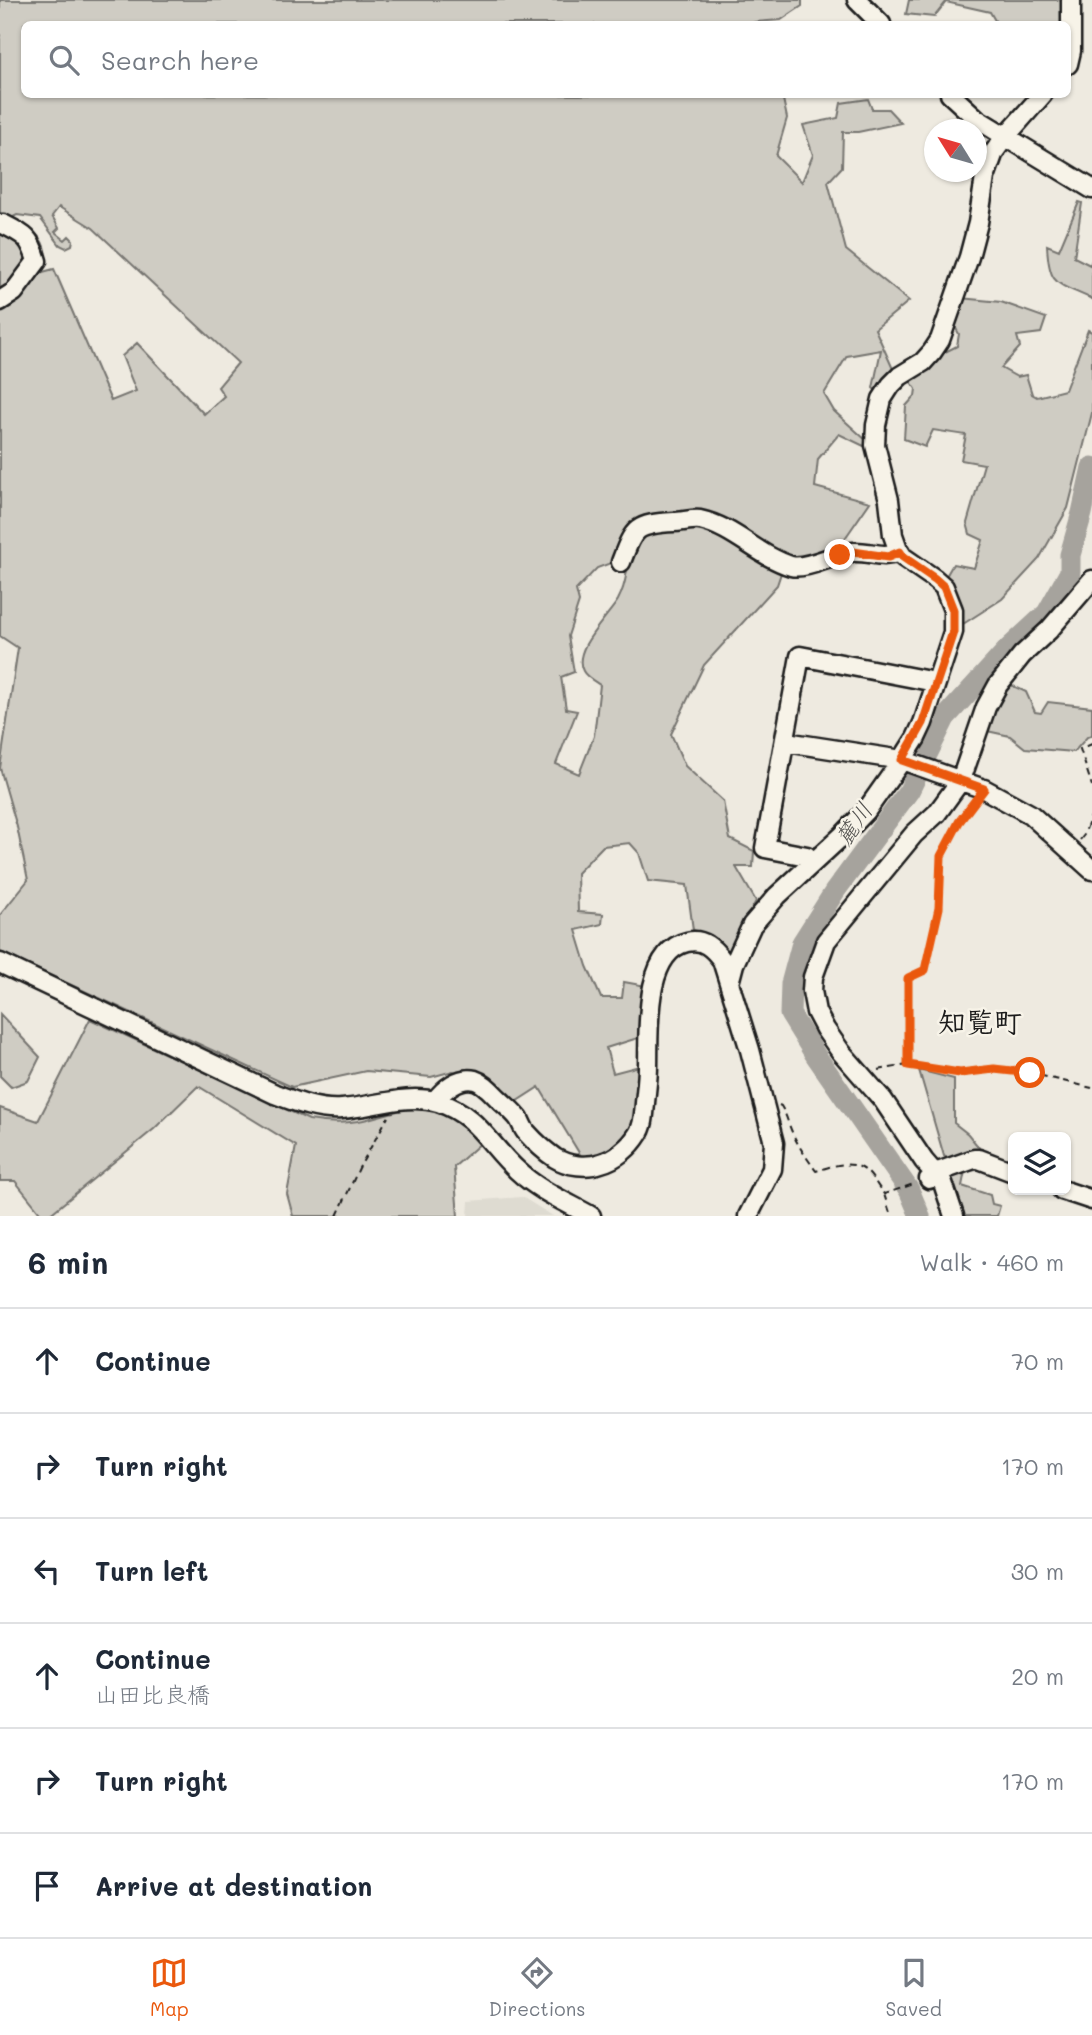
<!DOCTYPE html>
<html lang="en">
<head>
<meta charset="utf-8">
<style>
	body { margin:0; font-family:Mali,"Klee One",sans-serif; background:#f2f2f3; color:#1f2937 }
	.controls { position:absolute; right:21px; bottom:21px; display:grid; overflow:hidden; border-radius:10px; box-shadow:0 2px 5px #0004 }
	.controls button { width:63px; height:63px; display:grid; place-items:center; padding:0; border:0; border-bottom:2px solid #e0e1e3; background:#fff; color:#1f2937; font:35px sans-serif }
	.compass { position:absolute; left:924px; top:119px; width:63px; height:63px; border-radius:50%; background:#fff; box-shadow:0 2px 5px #0004; rotate:307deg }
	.stop { position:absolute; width:21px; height:21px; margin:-16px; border:5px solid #ea580c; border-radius:50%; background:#fff }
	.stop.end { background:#ea580c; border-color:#fff; box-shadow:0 2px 7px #0008 }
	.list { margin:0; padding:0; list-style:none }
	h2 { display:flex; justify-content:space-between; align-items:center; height:91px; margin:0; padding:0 28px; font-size:30px }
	h2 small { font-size:23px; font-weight:400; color:#747a83 }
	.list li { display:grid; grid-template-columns:46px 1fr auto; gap:21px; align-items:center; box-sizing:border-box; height:105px; padding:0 28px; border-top:2px solid #e0e1e3 }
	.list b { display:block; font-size:26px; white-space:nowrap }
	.list p { margin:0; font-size:23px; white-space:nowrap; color:#747a83 }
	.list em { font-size:23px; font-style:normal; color:#747a83 }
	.icon { flex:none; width:38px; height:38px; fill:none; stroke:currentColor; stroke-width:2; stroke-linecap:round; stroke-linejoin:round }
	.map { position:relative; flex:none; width:1092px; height:1216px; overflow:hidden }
	.search { position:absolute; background:#fff; box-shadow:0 2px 5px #0004; left:21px; right:21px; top:21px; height:77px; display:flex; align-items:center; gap:18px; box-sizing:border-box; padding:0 24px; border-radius:10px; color:#747a83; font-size:26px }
	.sheet { height:721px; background:#fff }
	nav { display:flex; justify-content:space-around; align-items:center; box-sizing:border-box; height:98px; border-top:2px solid #e0e1e3; background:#fff; font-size:19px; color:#747a83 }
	nav a { display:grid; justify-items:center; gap:4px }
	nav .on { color:#ea580c }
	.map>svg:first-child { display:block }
	.built { fill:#dedbd1 }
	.green { fill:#cfccc3; stroke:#767470; stroke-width:2; fill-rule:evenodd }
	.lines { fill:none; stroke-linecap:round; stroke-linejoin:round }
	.river { stroke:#a6a39d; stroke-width:21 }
	.minor-casing { stroke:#1c1c1c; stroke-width:23 }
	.path { stroke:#1c1c1c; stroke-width:2; stroke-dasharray:7 5; stroke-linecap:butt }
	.minor { stroke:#f7f3e8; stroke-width:18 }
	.route { stroke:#ea580c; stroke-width:9 }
	.labels { text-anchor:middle; stroke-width:5; stroke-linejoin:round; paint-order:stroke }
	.water-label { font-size:23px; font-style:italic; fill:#535250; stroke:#f7f3e8 }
	.district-label { font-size:28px; font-weight:bold; fill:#1c1c1c; stroke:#f7f3e8 }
</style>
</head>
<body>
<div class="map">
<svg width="1092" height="1216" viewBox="0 0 1092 1216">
	<rect width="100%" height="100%" fill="#eeeae0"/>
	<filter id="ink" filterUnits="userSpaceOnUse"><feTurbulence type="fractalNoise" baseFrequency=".0143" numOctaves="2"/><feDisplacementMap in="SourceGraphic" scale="14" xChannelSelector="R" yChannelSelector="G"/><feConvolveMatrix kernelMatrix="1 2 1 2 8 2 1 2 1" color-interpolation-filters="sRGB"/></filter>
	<g filter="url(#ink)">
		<!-- built -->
		<path class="built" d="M522,1197L553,1216H468L469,1201Z"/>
		<!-- green -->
		<path class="green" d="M0,0H802V6L781,20L755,22L751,24H24V94L787,95L783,99L787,118L776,156L802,182L813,155L803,125L838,118L841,103L868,99L872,109H888L901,123L858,132H843L842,167L828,182L846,250L909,301L875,329L893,369L878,392L873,388L881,350L847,356L824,394L834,411L867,441L868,448L839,434L818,459L815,487L870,502L839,547L783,567L777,585L704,665L671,734L685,766L723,801L730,839L754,851L753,867H736L756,901L729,952L711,935L693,930L687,885L648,881L639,853L630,843L603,846L577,873L578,912L603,914L602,924L576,930L587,966L601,998H622L624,982L646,986L641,1037L606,1048L613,1073L643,1065L637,1120L626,1139L613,1150L596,1158L581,1156L539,1087L514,1103L489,1081L453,1071L431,1077L366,1071L292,1087L0,952V915L28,880L17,827L0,768L18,648L0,636V231L21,224C36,230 46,242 46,259L39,267L20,278L54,269L111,401L136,391L122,356L137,343L204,414L224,396L218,387L238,363L93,228L59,207L52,216L59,228L55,232L65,240L69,236L73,240L72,245L66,248L60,245L40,218L17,215L0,224ZM629,540C628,561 628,581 618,600C608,617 571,650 583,671C586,677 594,681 600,685L594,736L579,774L556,764L577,711L566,709L561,677L574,672L568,636L579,602L576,590L597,568L611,563Z
			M909,0H1066L1065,24H997L990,12L946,2L934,17L906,14Z
			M1079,202L1082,203L1074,257L1090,265L1092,260V299C1056,282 1049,287 1047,245L1059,250Z
			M960,298L1001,302L1046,318L1041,333L1017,336L1020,347L1001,368L1017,377L1026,375L1032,394L1037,397L1065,390L1088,330L1092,332V413L1068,508L1039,559L1002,599L960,626C960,604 959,596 945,578L953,564L974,568L983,540L970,534L967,523L984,464L961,460L966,435L933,430L925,447L904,439L906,406L915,396L916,389L908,378L941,354L957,346L959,334L953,323Z
			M1009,684L1026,692L1035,712L1041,713L1048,702L1092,707V735L1087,737L1074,752L1025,748L1010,736L987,731L993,710Z
			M0,1014L40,1057L28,1081L11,1087L0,1076Z
			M90,1019L309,1120C326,1123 340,1124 358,1121C387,1116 419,1098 448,1115C460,1121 471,1133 482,1142L454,1167L458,1216H293L287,1194L296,1146L198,1086L154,1129L48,1216H43L15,1181H0V1108L38,1121Z
			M919,1070L954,1079V1123L968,1134L981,1150L977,1170L965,1171L962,1186L990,1195L992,1204L1000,1206L997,1216H961L949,1183L952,1161L944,1156Z"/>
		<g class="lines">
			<!-- river -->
			<path class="river" d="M920,1216L909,1190L816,1056L790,1014L791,984L802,943L835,891L909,791L945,718L1007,650L1047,613L1070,572V555L1082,513L1092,467"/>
			<!-- minor casing -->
			<g class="minor-casing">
				<path id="minor" d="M857,0L881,24
					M1068,64L1071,51V0
					M950,94L977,119L1092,189
					M0,224H3C25,235 30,237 37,261L14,292L0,301
					M621,562C634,528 635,524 674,522C682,522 692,519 700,520C734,527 758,556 791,566C807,570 835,553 853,552C871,551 881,559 900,552
					M786,742L902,760L984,789L1030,814L1092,870
					M807,856L765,848L800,656L935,682
					M0,963L275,1094C296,1102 319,1111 342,1109C373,1107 407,1093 438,1102C478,1115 489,1145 518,1171C538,1190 566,1202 591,1216
					M729,983L734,964L752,925L777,896L843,835L866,811L902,760L916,738L923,723L953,632V610L944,587L935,579L903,557L898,549L893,535L889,500L875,445L876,425L882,399L891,385L900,376L923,362L932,352L940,340L969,257L978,223L985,177L994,152L1005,137L1043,94
					M435,1101C444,1089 459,1076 475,1080C485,1083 493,1094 500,1100C506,1106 514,1112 519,1119C522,1124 523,1129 527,1133C535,1142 545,1151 555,1158C568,1166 587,1168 601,1163C616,1159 630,1147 638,1134C644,1126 644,1113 645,1103C646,1091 648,1078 648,1066C649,1032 643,952 687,942C703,938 713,948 722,960L750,1050L774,1143L772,1169L748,1216
					M929,1179L935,1173L974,1159H979L1013,1172
					M1062,1190L1092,1200
					M954,1216L943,1183L924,1161L883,1100L841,1052L825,1029L816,1012L812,991L813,977L826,941L914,834L937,813L961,780L986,707L998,685L1022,655L1049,630L1092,580"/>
			</g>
			<!-- path -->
			<path class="path" d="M1092,744L1080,749L1092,786
				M1080,840L1084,835L1092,813
				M909,1066L960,1073L994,1069L1030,1073L1092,1088
				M878,1070L908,1065V978L925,970L939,908L941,856L959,822L975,802
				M779,1105L781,1106C786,1114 788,1123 792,1132C798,1146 807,1158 816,1171C831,1166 852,1159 866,1171C873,1177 878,1187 884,1194L914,1184
				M884,1194L891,1216
				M337,1216L359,1168L388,1117"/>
			<!-- minor -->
			<use href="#minor" class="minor"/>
		</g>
	</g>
	<g class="lines" filter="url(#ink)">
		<!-- route -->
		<path class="route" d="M840,555L853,552L888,557L900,552L903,557L935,579L944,587L953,610V632L923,723L902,760L984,789L959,822L941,856L939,908L925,970L908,978V1065L960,1073L994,1069L1030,1073"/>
	</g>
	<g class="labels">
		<!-- water labels -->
		<g class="water-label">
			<text transform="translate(854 824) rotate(-55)" y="8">麓川</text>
		</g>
		<!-- district labels -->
		<g class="district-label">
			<text x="980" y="1032">知覧町</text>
		</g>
	</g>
</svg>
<div class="controls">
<button><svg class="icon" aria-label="layers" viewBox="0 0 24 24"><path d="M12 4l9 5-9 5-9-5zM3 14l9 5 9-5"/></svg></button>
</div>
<svg class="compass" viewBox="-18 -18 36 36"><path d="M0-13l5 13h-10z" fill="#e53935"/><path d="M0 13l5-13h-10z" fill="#747a83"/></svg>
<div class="stop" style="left:1030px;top:1073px"></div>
<div class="stop end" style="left:840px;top:555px"></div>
<div class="search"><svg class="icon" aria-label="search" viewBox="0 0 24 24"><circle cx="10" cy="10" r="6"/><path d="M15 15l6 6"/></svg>Search here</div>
</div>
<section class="sheet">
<h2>6 min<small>Walk · 460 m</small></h2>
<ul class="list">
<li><svg class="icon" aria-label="ahead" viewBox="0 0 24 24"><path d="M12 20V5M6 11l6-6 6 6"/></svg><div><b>Continue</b></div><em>70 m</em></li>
<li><svg class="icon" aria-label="right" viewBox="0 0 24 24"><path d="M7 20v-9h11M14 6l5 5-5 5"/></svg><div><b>Turn right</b></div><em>170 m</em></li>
<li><svg class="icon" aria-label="left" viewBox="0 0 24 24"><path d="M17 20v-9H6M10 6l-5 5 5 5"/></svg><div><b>Turn left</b></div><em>30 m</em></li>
<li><svg class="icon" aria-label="ahead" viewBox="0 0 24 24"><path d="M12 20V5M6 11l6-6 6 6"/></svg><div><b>Continue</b><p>山田比良橋</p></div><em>20 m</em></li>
<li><svg class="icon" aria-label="right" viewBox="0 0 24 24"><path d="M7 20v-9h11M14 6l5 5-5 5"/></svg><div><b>Turn right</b></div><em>170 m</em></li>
<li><svg class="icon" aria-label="arrive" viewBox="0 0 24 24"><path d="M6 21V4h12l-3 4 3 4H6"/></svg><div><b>Arrive at destination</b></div></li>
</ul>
</section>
<nav>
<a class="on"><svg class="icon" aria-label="map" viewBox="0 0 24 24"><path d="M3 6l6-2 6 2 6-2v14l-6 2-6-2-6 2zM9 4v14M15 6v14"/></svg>Map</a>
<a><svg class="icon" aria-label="directions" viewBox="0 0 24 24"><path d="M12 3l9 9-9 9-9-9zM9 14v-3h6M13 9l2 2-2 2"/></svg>Directions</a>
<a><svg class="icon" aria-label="saved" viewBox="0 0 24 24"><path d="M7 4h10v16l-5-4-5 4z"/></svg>Saved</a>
</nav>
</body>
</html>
